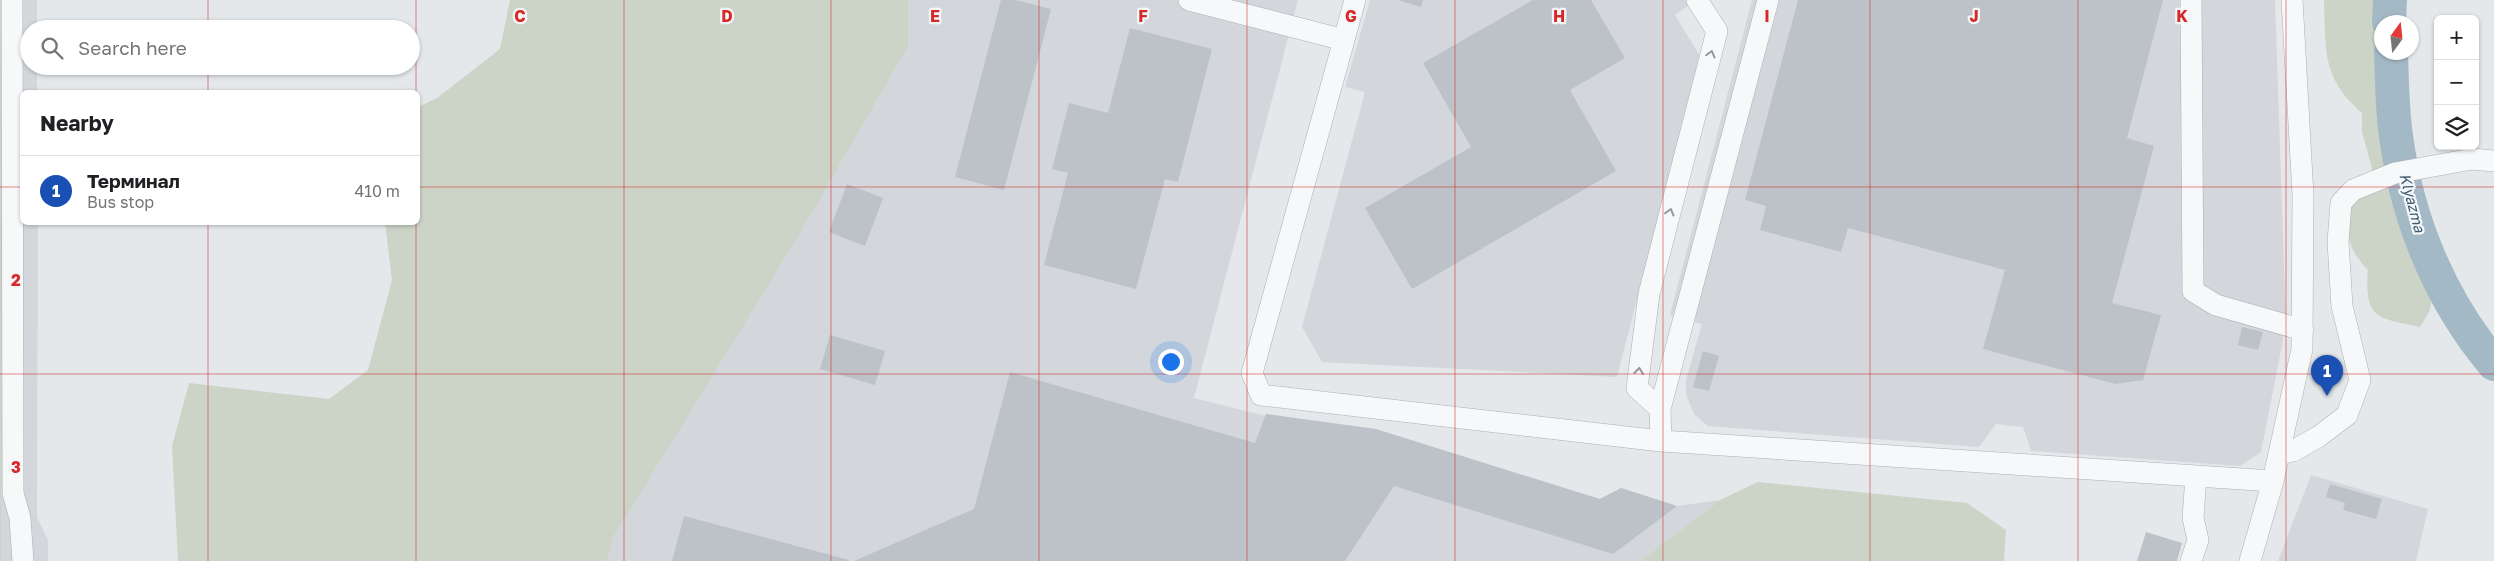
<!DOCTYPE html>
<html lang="en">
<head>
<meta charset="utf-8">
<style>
	body { margin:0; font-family:"Golos Text",sans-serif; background:#f2f2f2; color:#202124 }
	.controls { position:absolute; right:15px; top:15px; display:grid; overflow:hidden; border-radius:8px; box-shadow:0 1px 4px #0004 }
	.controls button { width:45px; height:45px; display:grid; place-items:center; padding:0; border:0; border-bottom:1px solid #e0e0e0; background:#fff; color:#202124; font:25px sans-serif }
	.compass { position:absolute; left:2374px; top:15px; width:45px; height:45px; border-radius:50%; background:#fff; box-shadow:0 1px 4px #0004; rotate:15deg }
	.you { position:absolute; left:1170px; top:361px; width:18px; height:18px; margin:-12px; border:4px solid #fff; border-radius:50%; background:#1a73e8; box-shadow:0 0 0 8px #1a73e833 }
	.badge { display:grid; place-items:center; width:32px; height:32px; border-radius:50%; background:#ea580c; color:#fff; font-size:16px; font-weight:700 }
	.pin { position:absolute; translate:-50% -41px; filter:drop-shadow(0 1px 2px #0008) }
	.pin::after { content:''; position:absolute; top:26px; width:18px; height:15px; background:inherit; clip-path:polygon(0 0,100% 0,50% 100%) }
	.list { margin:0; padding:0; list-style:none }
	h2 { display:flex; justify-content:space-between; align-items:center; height:65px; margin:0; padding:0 20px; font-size:21px }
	h2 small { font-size:16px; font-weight:400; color:#757577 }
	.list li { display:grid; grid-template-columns:32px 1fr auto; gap:15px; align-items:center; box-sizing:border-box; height:70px; padding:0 20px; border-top:1px solid #e0e0e0 }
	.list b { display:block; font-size:19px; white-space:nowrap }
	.list p { margin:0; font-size:16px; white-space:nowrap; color:#757577 }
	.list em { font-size:16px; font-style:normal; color:#757577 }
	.icon { flex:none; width:28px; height:28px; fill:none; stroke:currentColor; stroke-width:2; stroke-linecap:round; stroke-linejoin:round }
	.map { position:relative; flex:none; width:2494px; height:561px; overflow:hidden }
	.search { position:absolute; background:#fff; box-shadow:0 1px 4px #0004; left:20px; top:20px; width:400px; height:55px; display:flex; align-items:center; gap:12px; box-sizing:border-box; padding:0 18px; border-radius:28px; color:#757577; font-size:19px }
	.panel { position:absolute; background:#fff; box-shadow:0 1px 4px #0004; left:20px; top:90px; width:400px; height:135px; border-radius:8px }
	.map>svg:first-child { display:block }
	.built { fill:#d3d7dc }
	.green { fill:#cbd4c6 }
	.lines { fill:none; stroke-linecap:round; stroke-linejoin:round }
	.river { stroke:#a4b9c6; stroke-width:34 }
	.building { fill:#bcc2c7 }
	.minor-casing { stroke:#aaafb5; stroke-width:22 }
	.minor { stroke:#f7f8f9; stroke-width:21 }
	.oneway { stroke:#92989d }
	.grid { fill:none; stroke:#d62828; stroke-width:1; stroke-opacity:0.55 }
	.labels { text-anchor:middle; stroke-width:4.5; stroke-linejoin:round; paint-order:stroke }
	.water-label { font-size:15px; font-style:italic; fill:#3c5a71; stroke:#f4f6f8 }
	.grid-label { font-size:16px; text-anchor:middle; font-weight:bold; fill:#d62828; stroke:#f4f6f8; stroke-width:4.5; stroke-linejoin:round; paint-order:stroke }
</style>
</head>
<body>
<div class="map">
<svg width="2494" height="561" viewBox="0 0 2494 561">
	<rect width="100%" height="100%" fill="#e4e8eb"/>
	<!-- built -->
	<path class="built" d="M0,0H37V29H29V66H37V92H22V222L38,223L37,517L48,540V561H0Z
		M908,0H1298L1194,398L1600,499L1621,488L1677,506L1720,500L1640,561H607L614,536L907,46Z
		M1370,0H1697L1675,15L1700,56L1617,377L1322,362L1302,327L1365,92L1345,87Z
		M1752,0H2275L2286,325L2261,452L2240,466L2031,451L2023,427L1996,424L1979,447L1708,426L1694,414L1686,395V380L1702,324L1670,315Z
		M2311,475L2428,509L2416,561H2278Z"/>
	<!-- green -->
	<path class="green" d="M0,0H3L1,561H0Z
		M510,0H908V46L800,233L614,536L607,561H178L172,446L189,383L329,399L368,370L392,280L385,223L418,222V107L437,98L500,49Z
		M2324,0H2381L2383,22L2382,52L2384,53L2380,81V122L2395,173L2399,209L2433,292L2430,310L2420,327C2377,318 2364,319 2368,270C2343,244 2348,231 2351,198L2366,187L2372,168L2362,132V113C2321,77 2326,50 2324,0Z
		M1758,482L1967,503L2006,530L2004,561H1640L1720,500Z"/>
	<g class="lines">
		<!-- river -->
		<path class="river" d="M2389,22L2390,0
			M2391,52C2392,80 2392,109 2396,136C2407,219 2440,300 2494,364"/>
	</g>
	<!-- building -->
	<path class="building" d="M1001,0H1015L1051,9L1004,190L955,177Z
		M1398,0H1423L1421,7Z
		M1533,0H1591L1625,58L1570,90L1616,171L1412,289L1365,208L1471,147L1423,63Z
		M1798,0H2163L2127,138L2154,146L2112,303L2161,315L2143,380L2116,384L1983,349L2005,270L1848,228L1841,252L1760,230L1766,206L1745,200Z
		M1130,28L1212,49L1178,182L1165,179L1136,289L1044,265L1068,173L1052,169L1069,103L1108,113Z
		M847,184L883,198L865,246L829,232Z
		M2242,327L2263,332L2258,350L2238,345Z
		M830,335L885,351L875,385L820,369Z
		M1703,351L1719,356L1709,391L1693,387Z
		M1010,372L1255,443L1266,414L1376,429L1600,499L1621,488L1677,506L1613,554L1394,486L1345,561H854L974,509Z
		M2330,484L2382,499L2376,519L2343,510L2345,503L2326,497Z
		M684,516L849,560V561H672Z
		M2146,532L2182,543L2177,561H2137Z"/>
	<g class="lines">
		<!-- minor casing -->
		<g class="minor-casing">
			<path id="minor" d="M12,0L13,493L20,518L23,561
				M1189,0L1344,40
				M1355,0L1252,373L1261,395L1661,441
				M1768,0L1660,409L1661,441L2273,481
				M2191,0L2193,291L2216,305L2303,330
				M1660,409L1637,388L1649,294L1717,31L1697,0
				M2279,454L2293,451L2318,437L2347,415L2360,380L2342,306L2338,242L2341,203L2353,190L2395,173L2472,159L2494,161
				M2191,561L2198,540L2193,518L2196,476
				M2250,561L2273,481L2302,349L2303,195L2292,0"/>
		</g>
		<!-- minor -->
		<use href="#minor" class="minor"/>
	</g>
	<!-- one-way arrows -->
	<defs><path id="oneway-chevron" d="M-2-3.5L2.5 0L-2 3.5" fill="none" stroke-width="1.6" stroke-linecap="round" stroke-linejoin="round" transform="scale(1.25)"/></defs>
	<g class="oneway">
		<use href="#oneway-chevron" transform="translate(1711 54) rotate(-75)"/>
		<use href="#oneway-chevron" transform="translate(1670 212) rotate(-75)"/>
		<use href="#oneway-chevron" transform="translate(1639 371) rotate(-83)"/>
	</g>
	<!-- grid -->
	<path class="grid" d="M208,0V29M416,0V92M624,0V561M831,0V561M1039,0V561M1247,0V561M1455,0V561M1663,0V561M1870,0V561M2078,0V561M2286,0V561M208,66V92M0,187H22M418,187H2494M208,222V561M416,222V561M0,374H2494"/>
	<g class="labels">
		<!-- water labels -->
		<g class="water-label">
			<text transform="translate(2412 203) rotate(75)" y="5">Klyazma</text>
		</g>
	</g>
	<g class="grid-label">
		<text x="520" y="22">C</text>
		<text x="727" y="22">D</text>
		<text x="935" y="22">E</text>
		<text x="1143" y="22">F</text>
		<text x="1351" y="22">G</text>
		<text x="1559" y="22">H</text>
		<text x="1767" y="22">I</text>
		<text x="1974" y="22">J</text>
		<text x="2182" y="22">K</text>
		<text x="16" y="286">2</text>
		<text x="16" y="473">3</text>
	</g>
</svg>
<div class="controls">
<button>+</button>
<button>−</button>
<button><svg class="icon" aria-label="layers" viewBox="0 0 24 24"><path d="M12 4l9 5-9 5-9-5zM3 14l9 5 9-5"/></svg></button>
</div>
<svg class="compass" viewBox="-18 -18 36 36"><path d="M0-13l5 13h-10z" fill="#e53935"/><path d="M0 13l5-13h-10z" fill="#757577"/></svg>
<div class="you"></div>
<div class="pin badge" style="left:2327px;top:396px;background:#1a4fb4">1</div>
<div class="search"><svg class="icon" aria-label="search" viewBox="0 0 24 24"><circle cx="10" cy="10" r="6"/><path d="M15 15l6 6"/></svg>Search here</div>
<section class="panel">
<h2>Nearby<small></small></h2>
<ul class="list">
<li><span class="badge" style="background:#1a4fb4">1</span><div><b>Терминал</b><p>Bus stop</p></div><em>410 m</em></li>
</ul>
</section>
</div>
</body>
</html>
